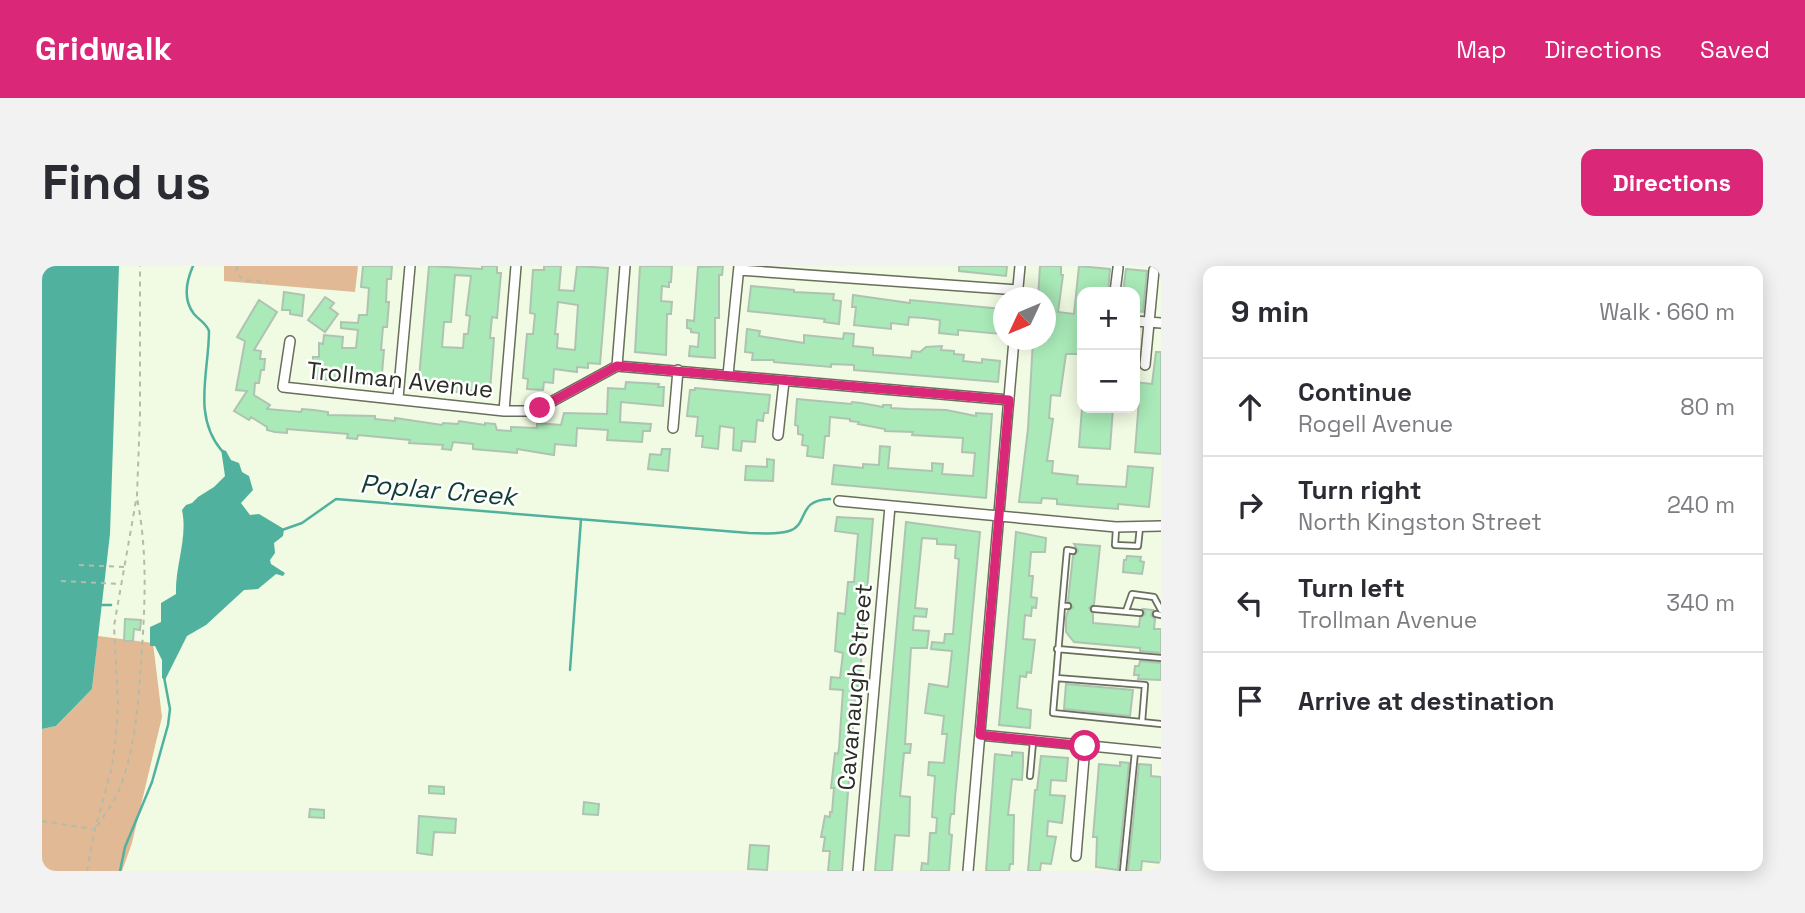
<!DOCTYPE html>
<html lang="en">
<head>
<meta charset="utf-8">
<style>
	body { margin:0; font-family:"Space Grotesk",sans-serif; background:#f2f2f3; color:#2b2b33 }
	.controls { position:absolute; right:21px; top:21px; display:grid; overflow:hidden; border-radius:14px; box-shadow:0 4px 18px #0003 }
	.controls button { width:63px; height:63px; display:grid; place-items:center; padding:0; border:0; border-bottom:2px solid #e1e1e2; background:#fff; color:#2b2b33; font:35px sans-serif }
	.compass { position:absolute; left:951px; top:21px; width:63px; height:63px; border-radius:50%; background:#fff; box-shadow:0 4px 18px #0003; rotate:226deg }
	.stop { position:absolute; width:21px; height:21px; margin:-16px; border:5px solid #db2777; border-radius:50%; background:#fff }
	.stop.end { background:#db2777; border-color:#fff; box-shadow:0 2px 7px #0008 }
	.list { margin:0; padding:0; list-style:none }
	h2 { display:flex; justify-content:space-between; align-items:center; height:91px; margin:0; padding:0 28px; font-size:30px }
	h2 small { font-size:23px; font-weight:400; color:#7c7c81 }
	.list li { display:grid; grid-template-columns:46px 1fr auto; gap:21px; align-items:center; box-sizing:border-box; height:98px; padding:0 28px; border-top:2px solid #e1e1e2 }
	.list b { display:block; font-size:26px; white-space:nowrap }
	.list p { margin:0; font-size:23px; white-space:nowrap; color:#7c7c81 }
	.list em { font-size:23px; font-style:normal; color:#7c7c81 }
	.icon { flex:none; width:38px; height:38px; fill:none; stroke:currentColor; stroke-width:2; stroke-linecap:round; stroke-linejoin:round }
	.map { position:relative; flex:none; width:1119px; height:605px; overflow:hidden; border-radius:14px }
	header { display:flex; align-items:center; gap:42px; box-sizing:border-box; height:98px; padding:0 35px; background:#db2777; color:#fff }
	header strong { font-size:33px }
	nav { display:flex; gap:38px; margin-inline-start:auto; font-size:24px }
	.intro { display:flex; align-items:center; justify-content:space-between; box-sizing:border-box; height:168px; padding:0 42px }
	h1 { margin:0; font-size:49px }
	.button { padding:18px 32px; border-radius:14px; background:#db2777; color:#fff; font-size:24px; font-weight:700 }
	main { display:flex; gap:42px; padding:0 42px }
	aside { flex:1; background:#fff; border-radius:14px; box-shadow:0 4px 18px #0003 }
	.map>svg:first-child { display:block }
	.green { fill:#e1ba95 }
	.water { fill:#51b19f }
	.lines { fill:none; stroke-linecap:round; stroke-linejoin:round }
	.stream { stroke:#51b19f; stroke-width:2.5 }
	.building { fill:#a9eab8; stroke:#afc3b3; stroke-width:2; fill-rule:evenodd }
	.lane-casing { stroke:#686f5b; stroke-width:8 }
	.street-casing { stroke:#686f5b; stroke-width:12 }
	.path { stroke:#b4bba8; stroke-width:2; stroke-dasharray:5 5; stroke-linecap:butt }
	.lane { stroke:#fff; stroke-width:4.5 }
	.street { stroke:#fff; stroke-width:9 }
	.route { stroke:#db2777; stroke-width:9 }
	.labels { text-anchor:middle; stroke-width:5; stroke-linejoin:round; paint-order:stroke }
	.street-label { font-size:24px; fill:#2b2e25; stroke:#fff }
	.water-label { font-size:26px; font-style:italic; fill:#113d36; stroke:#fff }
</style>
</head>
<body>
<header>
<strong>Gridwalk</strong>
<nav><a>Map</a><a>Directions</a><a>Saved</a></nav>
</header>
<div class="intro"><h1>Find us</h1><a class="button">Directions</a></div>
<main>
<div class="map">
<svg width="1119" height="605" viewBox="0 0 1119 605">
	<rect width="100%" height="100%" fill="#f1fae2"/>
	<!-- green -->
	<path class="green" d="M182,0H316L313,26L182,15Z
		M56,370L111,377L120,451L90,577L80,605H0V463L14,460L50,423Z"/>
	<!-- water -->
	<path class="water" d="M0,0H77L68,268L50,423L14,460L0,463Z
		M179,183L184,185L189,194L197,197L200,206L207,210L211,224L199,237L208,249L217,248L242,263L241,270L232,277L233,287L228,294L229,298L243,307L241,310L234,308L216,323L202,324L164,359L145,370L123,414L120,412V394L113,380H108V361L119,356V337L134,328C133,300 146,272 140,244L144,239L150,237L156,231L172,221L183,210Z"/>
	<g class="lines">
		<!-- stream -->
		<path class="stream" d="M151,0C144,16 141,34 152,48C157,54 164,57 167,65C167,106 150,150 180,185
			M240,264L260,257L294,233L707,267C720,267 735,269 747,265C768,258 754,234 788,233
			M60,339H69
			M528,404L539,253
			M78,605L83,581L110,516L126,459L128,443L122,411"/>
	</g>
	<!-- building -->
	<path class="building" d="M321,0H350L349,13H345L344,36H347L345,61H341L339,84H342L339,119L274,113V102H271V91H277V77L281,78L282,69L301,71L300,82H314L316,64L299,62V56L316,57L317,49H325L327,22L319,21Z
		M387,0L440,3V0H455V7H459L455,52L450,51L448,72H452L451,86L448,124L428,125V127L376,123ZM413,9L429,10L424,49L428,50L426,68H422L421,82L400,81L402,56H409Z
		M502,0H519L517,24L532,25L535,0L566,2L558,98L546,97V102L535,101V106L512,103L511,117L502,116L501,124L485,123L486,113L481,112L485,68H491L493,48L488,47L491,4H502ZM516,36L536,39L533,84L515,82L516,68H513Z
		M598,0H630L629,16H627V21L620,20L619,35L630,36L629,48H625L624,89L593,86Z
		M681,0L680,9H677V52H673V92L647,90L648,80L656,81L657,67L649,66V63L645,62V54L652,55L656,1Z
		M917,0H965L964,10L917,5Z
		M998,0H1019V9H1021L1016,46L1032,48L1037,0L1068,3L1066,26H1040V88H1024L1018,130L1009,129L1007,152L1011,153L1005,195H1011L1010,207L1036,210L1035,218L1084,221L1086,200L1111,202L1107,241L1076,238V243L1037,240L1015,238V233L1000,232L999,237L977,236L986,163L991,74H1004L1007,40H1004V32H996Z
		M1084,3L1105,5L1101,46L1093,45V26H1081Z
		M709,20L752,24V26L792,28L791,34L799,35L797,58L782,56L783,53L706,45Z
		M242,26L262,29L260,50L248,48V44H240Z
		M811,29L868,37V34L960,43L959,68L916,64V69L897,67L898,54L882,52L867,51L866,59L849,57V63L812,59L814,41H810Z
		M283,31L292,37L288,42L296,48L283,66L266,54Z
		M217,34L235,46L212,84L219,85L218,93H223L222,104H219L217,117H213L212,129L228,139L225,143L259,146L260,143L272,144L286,146V149L333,150V153L353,155V152L400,159L401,157L416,158L417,155L443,159V157L453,158L455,164L469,165V161L495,162V157L519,159L522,147L565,148L566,122L583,123L584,116L617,118L616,121H622L621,140L579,136L578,156L609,158L608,165H601L600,176L565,174L566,164L535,162L534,180L513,178L512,189L475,183V187L431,183V178L411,176L409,184L400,183L401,179L367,177L368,174L316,169L315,173L305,172L306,168L245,163V167L233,166L225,164V161L209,151L207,154L192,145L205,125L194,124L203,75L195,71Z
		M705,63L718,65L717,70L762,77V69L801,73L802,67L812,68L811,80L831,82V89L846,90L869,92L870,85L878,86L884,81L900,80L899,84L912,85V88L922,89L921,95L940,97V93L958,95L956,116L812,104V99L789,98V101L732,96V94H710L711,87L703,86Z
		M1114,86H1119V188L1093,186L1097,134L1093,133V116L1110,118Z
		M653,122L728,129L726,147H722L721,155L715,154L713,176L700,175L699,185L691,184L692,162L678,160L676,183L660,181L661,170H654L656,151L645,150L648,124H653Z
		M755,133L809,138L810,136L819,137L841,141V139H849V142L866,143L904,144L934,150V147L950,148L944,232L790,218L792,199L821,202V198L837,199L838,180L848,181L846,202L890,205V197L901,198L900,208L931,210L933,187L920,186L921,172L870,169L871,166L843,165V163L816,158L817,156L808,155V153L788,151L787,170H783L781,192L765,190L766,180L760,179L761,169L756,168V160L753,159Z
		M1040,142H1071L1068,183L1037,181Z
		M620,183H628L626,205L606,203L608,188L619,189Z
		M725,193L732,194L731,215L703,214L704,200L725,201Z
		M795,251L831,253L817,420H814L800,605H786L788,585H781L783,571H779L783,550L788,551V546H790L792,522H789L793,487L796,488L797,482L801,424L788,423L789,411L798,412L801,387L793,385L796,347L803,348L806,316H812L816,268L793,265Z
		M864,256L938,266L913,532L912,548H909L908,553L907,568L910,569L907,605H879L880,597L886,598L888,567H894L895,552L890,551L893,510L886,509L887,496L902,497L905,468H900L902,450L883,447L887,418L906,421L910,385L889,383L890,376L902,377L903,368H911L917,293L913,292L914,279L895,278V273L880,272L873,342L885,343L884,351L872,350L871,364L887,365L885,382H869L863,478H869L868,487H862L858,530L868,531L867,570L853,569L850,605H833Z
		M974,266L1004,272L1003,286H989L987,310H991L989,331L995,332L994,342L990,341L989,350L983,349L981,373L993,374L989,407L985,406L984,411L978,410L975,442L989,444L988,462L957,459Z
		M1032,278L1058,280L1052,338L1047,342L1051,348V357L1097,361L1098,352L1103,348L1101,343L1111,344L1109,349L1113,353L1112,363H1119V387L1098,385V382L1032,376L1024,366V351L1026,345L1031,341L1026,335L1031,290L1036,285Z
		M1085,290L1099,291L1098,295L1102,296L1100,308L1081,306L1082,294H1084Z
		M83,353L99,354L98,364L92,363L91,375H82Z
		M1098,395L1119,397V414L1096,413L1097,409H1092L1093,400H1097Z
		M1024,418L1091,424L1088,450L1022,443Z
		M970,486L981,487V499L980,514L970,513L966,549H972L971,598H968L967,605H944L953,488L970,490Z
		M999,490L1026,492L1024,515L1009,514L1008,529L1023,530L1020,557L1006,555L1005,570L1014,571L1009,598L999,597L998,605H986L993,524H995Z
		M1078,496L1087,497L1076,604L1054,601L1055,571H1051L1057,498L1078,500Z
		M1097,498L1109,499V510L1119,511V597L1100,595L1099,605H1086Z
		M387,520L402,521V528L387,527Z
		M542,536L557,538L556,549L541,548Z
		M268,543L282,544V552L267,551Z
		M377,550L414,553L413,567L392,566L390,589L375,587Z
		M708,579L727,580L725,604L706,603Z"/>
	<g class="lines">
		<!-- lane casing -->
		<g class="lane-casing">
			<path id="lane" d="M1074,263L1073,279L1096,280L1098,261
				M1026,340H1020L1025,284L1031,285
				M1052,343L1098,347
				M1084,345L1090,328L1112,331L1119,344
				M1114,348L1119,349
				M1015,383L1119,392
				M1014,412L1020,340
				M1100,456L1103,419L1014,412L1011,447L1119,458
				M988,510L991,476
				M1081,605L1093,486"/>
		</g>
		<!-- street casing -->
		<g class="street-casing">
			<path id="street" d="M697,4L976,24
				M1073,26L1076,2
				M975,32L978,0
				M1093,55L1119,57
				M248,75L241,121L462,145H488L498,142L575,100L967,134
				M1103,99L1112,4
				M575,100L583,0
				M686,109L697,0
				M356,132L368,0
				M462,145L474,0
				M631,162L636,104
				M736,169L742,115
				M797,235L1074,261L1119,260
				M938,469L1119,487
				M1034,590L1043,480
				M816,605L848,240
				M926,605L972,74"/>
		</g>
		<!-- path -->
		<path class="path" d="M195,0L194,6L201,14L226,16
			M37,299L82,301
			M19,315L77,318
			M0,555L51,563
			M55,560C63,549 72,536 77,524C93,484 96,440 99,397C103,342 106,287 95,232
			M45,605L53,563L70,501L74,470L76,437L72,360L95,229L98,149V0"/>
		<!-- lane -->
		<use href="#lane" class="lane"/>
		<!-- street -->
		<use href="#street" class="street"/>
	</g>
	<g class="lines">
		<!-- route -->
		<path class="route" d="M498,142L575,100L967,134L938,469L1043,480"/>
	</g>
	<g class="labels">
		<!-- street labels -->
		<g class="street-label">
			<text transform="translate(358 114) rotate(6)" y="8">Trollman Avenue</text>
			<text transform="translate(813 421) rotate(-85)" y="8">Cavanaugh Street</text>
		</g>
		<!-- water labels -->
		<g class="water-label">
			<text transform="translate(396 224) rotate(5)" y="9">Poplar Creek</text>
		</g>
	</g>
</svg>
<div class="controls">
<button>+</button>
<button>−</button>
</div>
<svg class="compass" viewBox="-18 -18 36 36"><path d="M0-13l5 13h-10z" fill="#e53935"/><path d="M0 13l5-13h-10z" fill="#7c7c81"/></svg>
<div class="stop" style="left:1043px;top:480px"></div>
<div class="stop end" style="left:498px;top:142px"></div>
</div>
<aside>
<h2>9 min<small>Walk · 660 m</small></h2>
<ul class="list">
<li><svg class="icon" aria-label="ahead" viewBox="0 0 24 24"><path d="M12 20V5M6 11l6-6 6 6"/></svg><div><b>Continue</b><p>Rogell Avenue</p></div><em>80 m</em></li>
<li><svg class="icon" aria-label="right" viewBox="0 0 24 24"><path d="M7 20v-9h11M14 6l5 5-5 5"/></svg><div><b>Turn right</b><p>North Kingston Street</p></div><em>240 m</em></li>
<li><svg class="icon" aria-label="left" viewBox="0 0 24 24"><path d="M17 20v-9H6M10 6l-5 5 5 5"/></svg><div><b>Turn left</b><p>Trollman Avenue</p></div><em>340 m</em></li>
<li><svg class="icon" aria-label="arrive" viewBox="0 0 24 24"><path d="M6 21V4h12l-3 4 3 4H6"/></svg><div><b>Arrive at destination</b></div></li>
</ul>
</aside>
</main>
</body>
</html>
